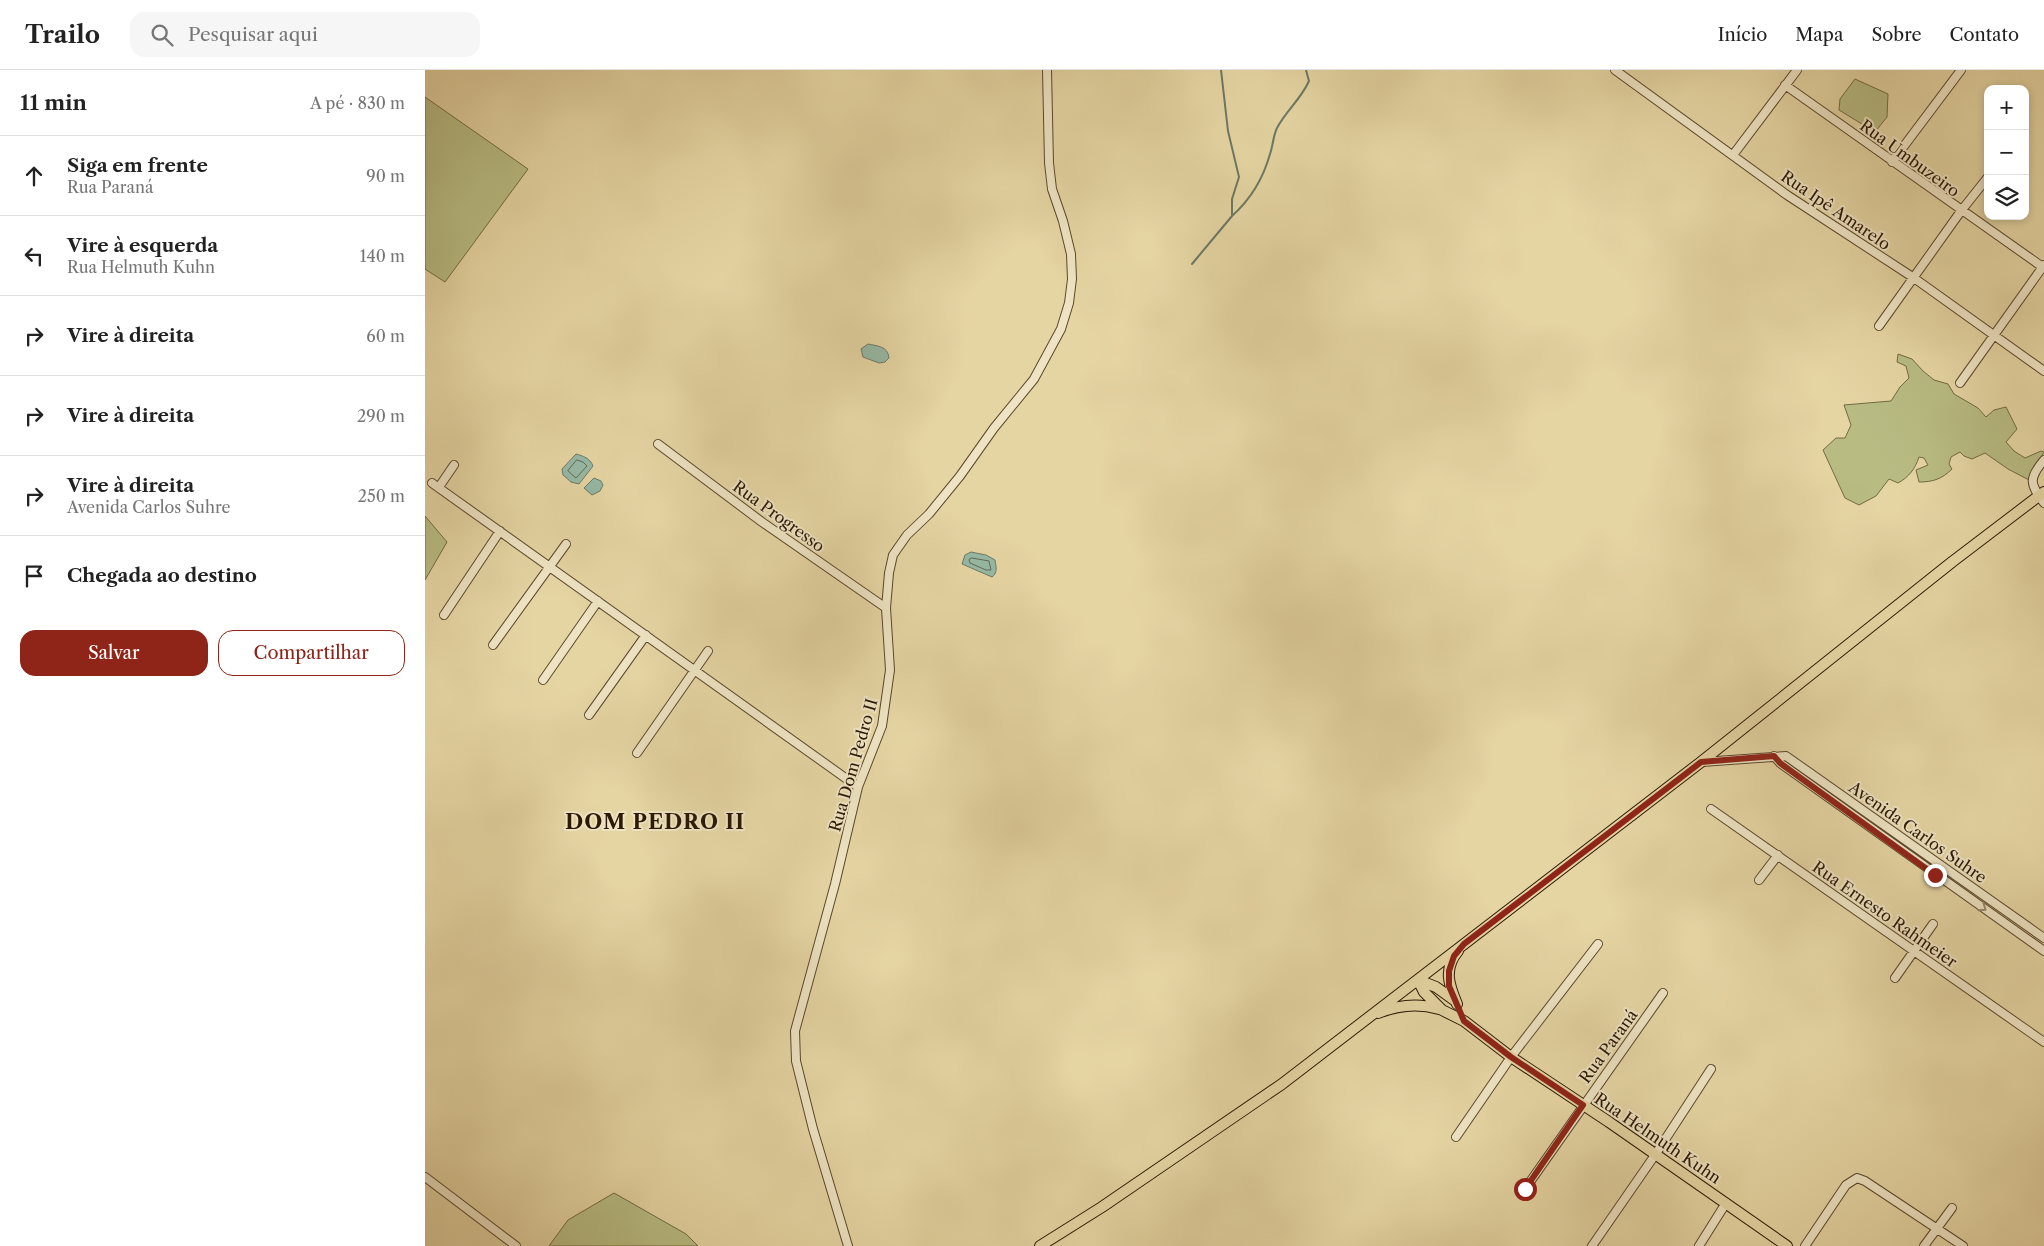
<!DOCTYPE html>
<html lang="pt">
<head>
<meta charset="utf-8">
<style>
	body { margin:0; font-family:"Libre Caslon Text",serif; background:#f6f6f6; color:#222 }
	.controls { position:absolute; right:15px; top:15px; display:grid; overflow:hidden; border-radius:10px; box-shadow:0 2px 8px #0003 }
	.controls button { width:45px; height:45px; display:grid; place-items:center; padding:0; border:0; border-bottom:1px solid #e0e0e0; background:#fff; color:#222; font:25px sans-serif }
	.stop { position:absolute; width:15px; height:15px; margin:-11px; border:4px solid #8f2418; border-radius:50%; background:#fff }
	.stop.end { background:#8f2418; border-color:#fff; box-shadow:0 1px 5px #0008 }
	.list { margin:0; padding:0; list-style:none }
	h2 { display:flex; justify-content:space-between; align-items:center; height:65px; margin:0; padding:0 20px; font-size:21px }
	h2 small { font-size:16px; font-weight:400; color:#767676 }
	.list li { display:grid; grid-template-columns:32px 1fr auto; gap:15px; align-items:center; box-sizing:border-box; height:80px; padding:0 20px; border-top:1px solid #e0e0e0 }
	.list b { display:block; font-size:19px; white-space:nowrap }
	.list p { margin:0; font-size:16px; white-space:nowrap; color:#767676 }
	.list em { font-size:16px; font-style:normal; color:#767676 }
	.actions { display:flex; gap:10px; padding:15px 20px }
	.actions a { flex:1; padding:11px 0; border:1px solid #8f2418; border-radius:15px; text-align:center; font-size:18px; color:#8f2418 }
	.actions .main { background:#8f2418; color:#fff }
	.icon { flex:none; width:28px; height:28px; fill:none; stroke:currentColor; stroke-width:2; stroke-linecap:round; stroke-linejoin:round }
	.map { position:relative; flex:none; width:1619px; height:1176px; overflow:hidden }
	header { display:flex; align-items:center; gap:30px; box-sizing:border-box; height:70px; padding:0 25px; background:#fff; border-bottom:1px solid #e0e0e0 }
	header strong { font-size:24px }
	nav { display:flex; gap:28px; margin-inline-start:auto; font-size:18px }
	.search { width:350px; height:45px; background:#f6f6f6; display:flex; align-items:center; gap:12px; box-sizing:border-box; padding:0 18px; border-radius:15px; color:#767676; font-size:19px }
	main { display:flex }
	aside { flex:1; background:#fff }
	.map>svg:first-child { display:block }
	.green { fill:#b8bc83; stroke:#726a44 }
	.water { fill:#96b9a5; stroke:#6c7965 }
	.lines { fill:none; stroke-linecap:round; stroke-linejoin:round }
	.shore { stroke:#616855; stroke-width:1 }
	.stream { stroke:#6c7965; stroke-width:2 }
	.minor-casing { stroke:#5a472c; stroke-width:10 }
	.major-casing { stroke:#2c1805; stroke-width:12 }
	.minor { stroke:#eee4c3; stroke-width:8 }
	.major { stroke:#e5d5a3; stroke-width:10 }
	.oneway { stroke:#97886e }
	.route { stroke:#8f2418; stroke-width:6 }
	.labels { text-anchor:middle; stroke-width:4; stroke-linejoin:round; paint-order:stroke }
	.street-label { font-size:16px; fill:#2c1805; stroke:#eee4c3 }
	.district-label { font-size:21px; font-weight:bold; letter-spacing:1px; fill:#2c1805; stroke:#eee4c3 }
</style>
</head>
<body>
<header>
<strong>Trailo</strong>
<div class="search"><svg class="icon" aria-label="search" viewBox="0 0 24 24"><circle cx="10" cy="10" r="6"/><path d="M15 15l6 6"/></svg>Pesquisar aqui</div>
<nav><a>Início</a><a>Mapa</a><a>Sobre</a><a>Contato</a></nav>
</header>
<main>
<aside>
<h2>11 min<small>A pé · 830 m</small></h2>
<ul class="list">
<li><svg class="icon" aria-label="ahead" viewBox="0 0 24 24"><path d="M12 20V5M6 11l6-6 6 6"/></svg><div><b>Siga em frente</b><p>Rua Paraná</p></div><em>90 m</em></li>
<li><svg class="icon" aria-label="left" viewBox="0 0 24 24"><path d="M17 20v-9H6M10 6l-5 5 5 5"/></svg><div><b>Vire à esquerda</b><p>Rua Helmuth Kuhn</p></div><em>140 m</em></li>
<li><svg class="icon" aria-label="right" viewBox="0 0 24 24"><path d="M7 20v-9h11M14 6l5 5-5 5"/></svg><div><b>Vire à direita</b></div><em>60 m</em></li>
<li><svg class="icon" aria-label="right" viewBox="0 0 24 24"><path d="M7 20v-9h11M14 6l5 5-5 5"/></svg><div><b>Vire à direita</b></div><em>290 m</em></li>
<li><svg class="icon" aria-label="right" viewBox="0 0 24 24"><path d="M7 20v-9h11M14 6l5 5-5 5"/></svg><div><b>Vire à direita</b><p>Avenida Carlos Suhre</p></div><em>250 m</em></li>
<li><svg class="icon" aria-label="arrive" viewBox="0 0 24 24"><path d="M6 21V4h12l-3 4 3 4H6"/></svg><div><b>Chegada ao destino</b></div></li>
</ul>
<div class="actions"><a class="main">Salvar</a><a>Compartilhar</a></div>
</aside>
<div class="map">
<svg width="1619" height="1176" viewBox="0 0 1619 1176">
	<rect width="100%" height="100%" fill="#e5d5a3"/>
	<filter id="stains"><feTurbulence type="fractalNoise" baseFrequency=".004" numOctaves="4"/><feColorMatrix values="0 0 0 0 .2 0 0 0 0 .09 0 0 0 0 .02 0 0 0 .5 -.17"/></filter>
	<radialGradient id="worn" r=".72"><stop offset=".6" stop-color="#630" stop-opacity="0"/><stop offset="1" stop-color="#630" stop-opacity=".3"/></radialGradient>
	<!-- green -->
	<path class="green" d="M1430,9L1463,24L1462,47L1450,62L1414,40L1415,29Z
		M0,27L103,99L20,212L0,199Z
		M1473,284L1487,289L1498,301L1509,310L1523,314L1529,324L1553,338L1561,347L1569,340L1581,337L1592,359L1581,372L1589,381L1600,388L1616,381L1619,382L1604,410L1583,399L1560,383L1547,389L1539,386L1535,382L1526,387L1524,394L1527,399C1517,409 1508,412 1494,412L1491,400L1503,395L1499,388L1494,387C1490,399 1484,407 1473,413L1464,409L1451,426L1434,435L1420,428L1398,380L1411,368H1420L1426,355L1419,335L1466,331L1475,317L1484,308L1481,296L1472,292Z
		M0,446L22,472L0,510Z
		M189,1123L261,1164L273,1176H124L143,1150Z"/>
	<!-- water -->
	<path class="water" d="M443,274C452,276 463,276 464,288L460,292L454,293L438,287L436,279Z
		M151,384C158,386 165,388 168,396L154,414L146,412L138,405L137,399Z
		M169,408L176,411L178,415L175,421L167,425L159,418Z
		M546,482L561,485L570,490C571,496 573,503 567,507L537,494L540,485Z"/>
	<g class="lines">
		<!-- shore -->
		<path class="shore" d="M152,390L158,392L162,396L151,408L143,401Z
			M547,488L564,491L566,500H561L545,493L544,490Z"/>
		<!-- stream -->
		<path class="stream" d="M807,146C826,129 838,109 845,84C848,76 848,66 852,58C861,41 876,29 884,11L881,0
			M767,194L807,146V129L814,107L803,61L796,0"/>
		<!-- minor casing -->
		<g class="minor-casing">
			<path id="minor" d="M1190,0L1362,125L1489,208L1619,301
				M1360,15L1619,198
				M1308,85L1372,0
				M1467,92L1536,0
				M1454,256L1536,141L1563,107
				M1535,313L1619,195
				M233,374L337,452L461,538
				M1619,390C1603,409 1605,414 1619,433
				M7,413L433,717
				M14,417L29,395
				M19,545L75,461
				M68,575L141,474
				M118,610L173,531
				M164,645L221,565
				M212,683L283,581
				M1349,686L1355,693L1619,881
				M1277,692L1361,686L1619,868
				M1286,739L1619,972
				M1334,810L1353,785
				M1470,908L1508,854
				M1031,1067L1086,987L1173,874
				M0,1107L91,1176
				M1100,1119L1238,923
				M423,1176L388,1059L371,991L370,961L410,814L433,717L457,656L465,600L461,538L464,503L468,485L482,465L504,444L535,406L569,358L609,309L636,259L644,233L647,209L646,184L638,151L627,119L624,93L622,0
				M1167,1176L1230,1085L1286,999
				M1274,1176L1301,1133
				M1380,1176L1421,1115L1432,1108L1440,1111L1538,1176
				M1499,1176L1527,1138"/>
		</g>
		<!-- major casing -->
		<g class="major-casing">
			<path id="major" d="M993,910L999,922L1017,940L1039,951L1086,987L1184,1052L1362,1176
				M993,910L1011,917L1029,930
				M1032,934C1024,915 1018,899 1033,881
				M953,943C973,935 994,933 1014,939
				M615,1176L677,1137L857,1014L1276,692L1527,492L1619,422"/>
		</g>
		<!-- minor -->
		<use href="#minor" class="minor"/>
		<!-- major -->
		<use href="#major" class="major"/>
	</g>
	<!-- one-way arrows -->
	<defs><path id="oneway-chevron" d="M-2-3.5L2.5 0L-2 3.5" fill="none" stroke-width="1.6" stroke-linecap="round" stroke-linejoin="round" transform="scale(1.25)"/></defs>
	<use class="oneway" href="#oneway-chevron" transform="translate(1558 838) rotate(35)"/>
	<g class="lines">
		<!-- route -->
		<path class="route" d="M1100,1119L1158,1035L1086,987L1039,951L1024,916V901L1029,886L1039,874L1276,692L1349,686L1355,693L1510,805"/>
	</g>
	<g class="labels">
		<!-- street labels -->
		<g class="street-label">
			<text transform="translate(1485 88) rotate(36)" y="6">Rua Umbuzeiro</text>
			<text transform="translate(1411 140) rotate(34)" y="6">Rua Ipê Amarelo</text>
			<text transform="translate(354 446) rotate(36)" y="6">Rua Progresso</text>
			<text transform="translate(428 695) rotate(-74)" y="6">Rua Dom Pedro II</text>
			<text transform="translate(1493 762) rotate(35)" y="6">Avenida Carlos Suhre</text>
			<text transform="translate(1460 844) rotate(35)" y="6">Rua Ernesto Rahmeier</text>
			<text transform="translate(1183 976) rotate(-54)" y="6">Rua Paraná</text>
			<text transform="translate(1233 1068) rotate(34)" y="6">Rua Helmuth Kuhn</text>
		</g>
		<!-- district labels -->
		<g class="district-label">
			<text x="230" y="759">DOM PEDRO II</text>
		</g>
	</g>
	<rect width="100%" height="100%" filter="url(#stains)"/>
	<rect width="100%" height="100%" fill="url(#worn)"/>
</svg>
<div class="controls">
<button>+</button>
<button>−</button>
<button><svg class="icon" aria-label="layers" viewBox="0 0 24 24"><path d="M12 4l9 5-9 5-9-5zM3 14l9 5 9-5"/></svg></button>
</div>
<div class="stop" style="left:1100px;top:1119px"></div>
<div class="stop end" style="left:1510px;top:805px"></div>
</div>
</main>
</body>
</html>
